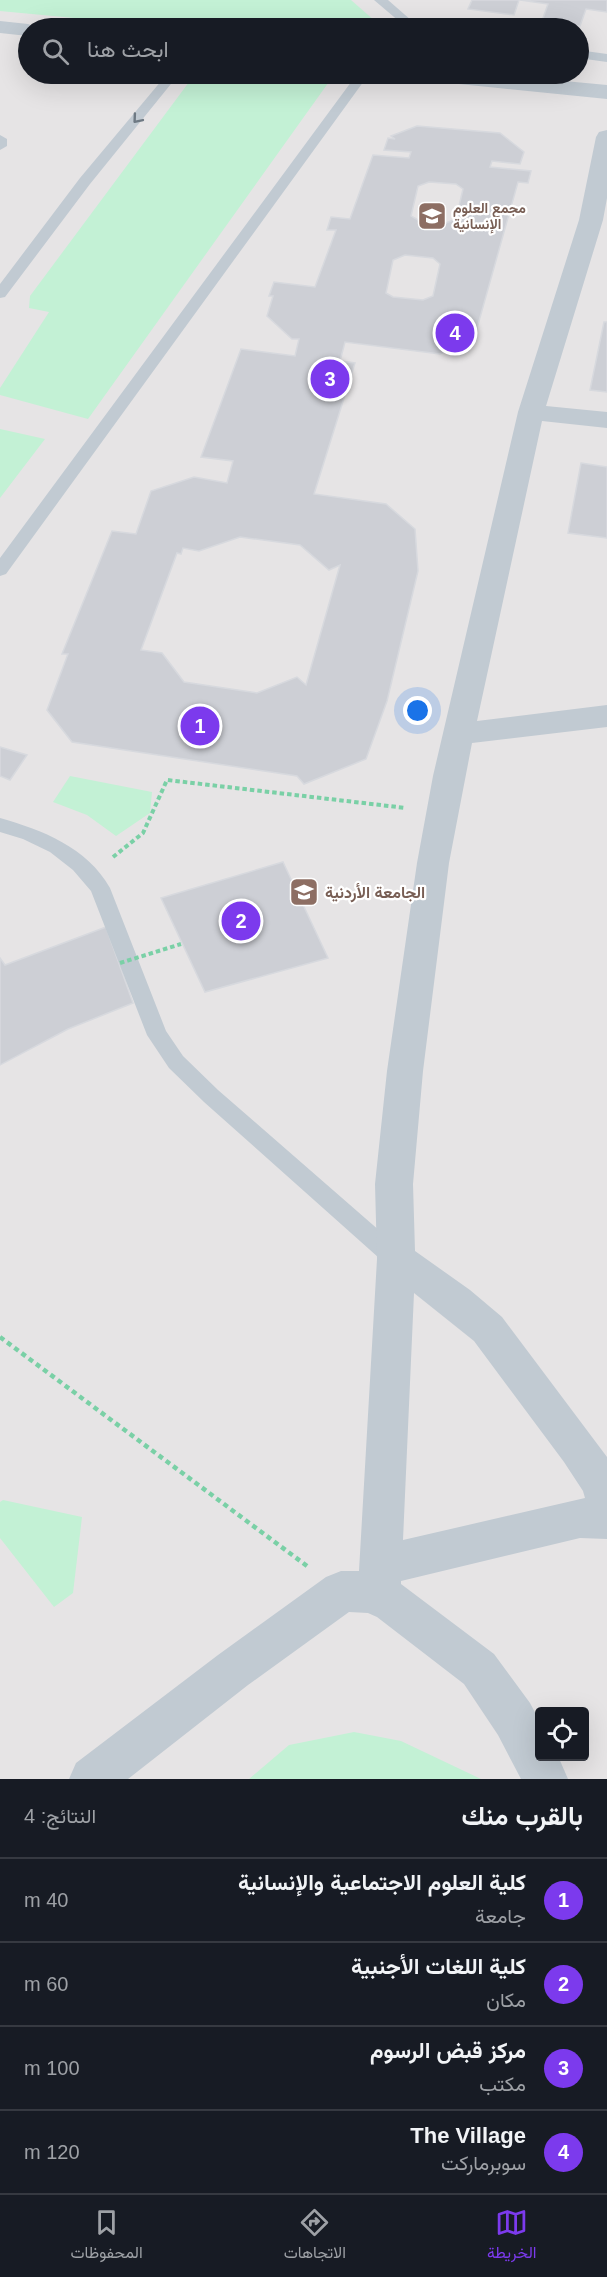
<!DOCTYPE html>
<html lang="ar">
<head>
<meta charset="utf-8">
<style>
	body { margin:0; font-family:Helvetica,Vazirmatn,sans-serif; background:#242831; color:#f1f3f6; direction:rtl }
	.controls { position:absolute; right:18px; bottom:18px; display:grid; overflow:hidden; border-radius:6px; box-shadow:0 6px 24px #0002 }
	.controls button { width:54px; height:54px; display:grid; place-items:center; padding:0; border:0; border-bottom:2px solid #363941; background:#171b24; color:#f1f3f6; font:30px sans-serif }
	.you { position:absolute; left:418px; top:711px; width:21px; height:21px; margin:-15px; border:4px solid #fff; border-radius:50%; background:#1a73e8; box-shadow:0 0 0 9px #1a73e833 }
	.badge { display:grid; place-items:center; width:39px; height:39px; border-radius:50%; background:#7c3aed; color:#fff; font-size:20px; font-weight:700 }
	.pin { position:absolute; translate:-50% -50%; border:3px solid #fff; box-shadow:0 2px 6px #0006 }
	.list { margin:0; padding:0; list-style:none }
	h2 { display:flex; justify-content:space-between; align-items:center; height:78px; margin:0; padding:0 24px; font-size:26px }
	h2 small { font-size:20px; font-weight:400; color:#9ea1a6 }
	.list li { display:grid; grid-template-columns:39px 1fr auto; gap:18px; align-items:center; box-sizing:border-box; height:84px; padding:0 24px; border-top:2px solid #363941 }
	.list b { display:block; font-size:22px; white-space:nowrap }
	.list p { margin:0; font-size:20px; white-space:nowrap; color:#9ea1a6 }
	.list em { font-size:20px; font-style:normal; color:#9ea1a6 }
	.icon { flex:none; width:33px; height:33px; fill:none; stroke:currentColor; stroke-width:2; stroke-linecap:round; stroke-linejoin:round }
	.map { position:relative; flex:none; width:607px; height:1779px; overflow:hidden; direction:ltr }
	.search { position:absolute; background:#171b24; box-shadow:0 6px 24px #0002; left:18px; right:18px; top:18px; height:66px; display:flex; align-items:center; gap:15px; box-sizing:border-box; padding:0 21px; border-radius:33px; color:#9ea1a6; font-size:22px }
	.sheet { height:414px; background:#171b24 }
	nav { display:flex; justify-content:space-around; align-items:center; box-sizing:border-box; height:84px; border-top:2px solid #363941; background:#171b24; font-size:16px; color:#9ea1a6 }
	nav a { display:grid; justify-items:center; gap:3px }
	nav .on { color:#7c3aed }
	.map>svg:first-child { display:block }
	.education { fill:#e6e4e5; fill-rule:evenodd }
	.green { fill:#c3f1d5 }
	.building { fill:#cdcfd5; stroke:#d7d9de; stroke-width:1.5; fill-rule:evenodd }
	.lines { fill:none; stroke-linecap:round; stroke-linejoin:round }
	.path-far1 { stroke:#7ad0a6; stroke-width:4; stroke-dasharray:4.5 3; stroke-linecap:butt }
	.path { stroke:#7ad0a6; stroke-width:4.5; stroke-dasharray:5 4; stroke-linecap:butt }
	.lane { fill:#c1cad2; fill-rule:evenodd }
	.street { fill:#c1cad2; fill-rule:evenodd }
	.path-bridge { stroke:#7ad0a6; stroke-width:4; stroke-dasharray:4.5 3; stroke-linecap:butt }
	.oneway { stroke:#6e7983 }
	.labels { text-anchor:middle; stroke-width:4.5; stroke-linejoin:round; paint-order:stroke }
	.far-education-label { font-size:14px; font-weight:bold; fill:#785e54; stroke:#fff; text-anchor:start }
	.education-label { font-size:16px; font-weight:bold; fill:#785e54; stroke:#fff; text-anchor:start }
</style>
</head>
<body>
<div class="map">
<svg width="607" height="1779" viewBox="0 0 607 1779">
	<rect width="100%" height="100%" fill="#f5f3f3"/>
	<!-- education -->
	<path class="education" d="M0,0H607V1779H0ZM28,28H578V74H28ZM540,1712H584V1756H540Z"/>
	<!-- green -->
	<path class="green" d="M0,0H351L383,28H180L0,11Z
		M195,74H277L331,79L88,419L0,395V388L49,312L29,308L30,296Z
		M0,429L45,439L0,498Z
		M70,776L152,792L150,813L116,836L87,815L53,802Z
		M3,1500L82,1517L73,1593L54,1607L0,1538V1502Z
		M354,1732L401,1741L481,1779H249L289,1745Z"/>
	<!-- building -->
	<path class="building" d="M472,0H519L514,15L468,9Z
		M520,0H607V12L586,9L580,26L542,21L548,4Z
		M417,126L500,133L524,152L520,164L492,161L490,167L531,171L528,183L518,182L474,339L440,354L345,342L340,361L355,363L314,494L386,504L415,529L418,571L387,701L366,759L304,784L297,776L72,742L47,710L68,654H62L112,531L136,534L151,491L194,477L227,483L233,461L201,457L241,349L295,356L299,339H292L267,316L273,296H269L274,282L315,287L336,230H327L331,217L350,219L373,155L409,158L411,152L384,150L388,138L395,139L391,136ZM429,182L456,184L463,189L456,219L446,223L418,220L411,216L418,186ZM405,255L433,258L440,264L433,296L423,300L393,297L386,293L393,260ZM240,537L300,545L329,570L340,565L306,685L297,677L257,693L184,682L162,653L141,650L177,553L181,554L183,548L199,551Z
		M604,322H607V392L590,390Z
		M581,463L607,467V538L568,533Z
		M0,747L27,755L10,780L0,776Z
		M283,862L328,958L205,992L161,898Z
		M106,927L133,1003L68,1029L0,1065V958L5,965Z"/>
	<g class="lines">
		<!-- path-far1 -->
		<path class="path-far1" d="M113,857L143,833L167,780L406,808"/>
		<!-- path -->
		<path class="path" d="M0,1337L307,1566"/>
		<!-- lane -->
		<path class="lane" d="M374,0H388L420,28H407Z
			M578,50L607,54V62L578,58Z
			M167,74H179L90,184L5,297L0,298V284L80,178Z
			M357,74H369L6,574L0,576V558Z
			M0,135L7,139V146L0,150Z
			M0,818C42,830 87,847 110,888L166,1031L183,1056L218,1090L404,1252L407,1259L404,1266L396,1269L388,1266L204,1102L169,1068L147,1035L91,891L73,870L50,852L23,839L0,832Z"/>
		<!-- street -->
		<path class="street" d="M0,21L28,24L38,28H28V36L0,33Z
			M419,74H490L607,85V99L430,81L422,79Z
			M607,130V198L603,220L546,406L607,412V428L542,421L477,721L607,705V727L472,743L449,863L423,1071L413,1184L415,1251L470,1290L502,1317L607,1457V1539L580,1538L401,1581V1584L494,1654L530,1703L540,1722V1756H558L568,1779H521L498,1735L464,1684L377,1617L368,1613L349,1612L248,1685L128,1779H69L76,1763L218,1655L326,1577L341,1571H359L377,1259L375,1184L387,1071L417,863L433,776L518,412L579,220L596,137L599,132ZM414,1293L474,1341L564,1462L583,1491L585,1498L403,1540Z"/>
		<!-- path-bridge -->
		<path class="path-bridge" d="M120,963L181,944"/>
	</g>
	<!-- one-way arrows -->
	<defs><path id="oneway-chevron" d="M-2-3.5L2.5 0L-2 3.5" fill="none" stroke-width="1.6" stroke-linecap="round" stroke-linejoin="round" transform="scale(1.5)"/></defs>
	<use class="oneway" href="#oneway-chevron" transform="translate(137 119) rotate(130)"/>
	<!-- icons -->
	<defs>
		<g id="university-square" transform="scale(1.5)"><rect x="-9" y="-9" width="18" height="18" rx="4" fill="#8d6e63" stroke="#fff"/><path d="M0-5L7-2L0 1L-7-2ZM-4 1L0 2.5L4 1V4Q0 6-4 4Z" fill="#fff"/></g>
	</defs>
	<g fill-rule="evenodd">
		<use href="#university-square" x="432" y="216"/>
		<use href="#university-square" x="304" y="892"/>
	</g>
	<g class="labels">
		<!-- far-education labels -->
		<g class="far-education-label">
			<text x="453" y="213">مجمع العلوم<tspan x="453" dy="16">الإنسانية</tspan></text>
		</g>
		<!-- education labels -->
		<g class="education-label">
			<text x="325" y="898">الجامعة الأردنية</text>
		</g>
	</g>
</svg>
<div class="controls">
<button><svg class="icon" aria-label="locate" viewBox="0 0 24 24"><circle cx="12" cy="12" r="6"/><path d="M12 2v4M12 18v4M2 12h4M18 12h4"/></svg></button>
</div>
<div class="you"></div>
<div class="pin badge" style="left:200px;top:726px">1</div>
<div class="pin badge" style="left:241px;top:921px">2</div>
<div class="pin badge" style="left:330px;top:379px">3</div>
<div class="pin badge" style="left:455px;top:333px">4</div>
<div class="search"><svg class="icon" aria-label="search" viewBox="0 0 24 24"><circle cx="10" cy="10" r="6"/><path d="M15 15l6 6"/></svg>ابحث هنا</div>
</div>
<section class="sheet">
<h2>بالقرب منك<small>النتائج: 4</small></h2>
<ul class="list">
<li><span class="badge">1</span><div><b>كلية العلوم الاجتماعية والإنسانية</b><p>جامعة</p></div><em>40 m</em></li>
<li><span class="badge">2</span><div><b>كلية اللغات الأجنبية</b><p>مكان</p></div><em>60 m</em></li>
<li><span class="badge">3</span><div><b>مركز قبض الرسوم</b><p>مكتب</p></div><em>100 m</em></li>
<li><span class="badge">4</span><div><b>The Village</b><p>سوبرماركت</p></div><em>120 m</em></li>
</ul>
</section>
<nav>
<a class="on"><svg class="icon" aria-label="map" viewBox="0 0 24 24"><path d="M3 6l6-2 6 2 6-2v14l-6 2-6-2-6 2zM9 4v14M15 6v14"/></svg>الخريطة</a>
<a><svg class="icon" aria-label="directions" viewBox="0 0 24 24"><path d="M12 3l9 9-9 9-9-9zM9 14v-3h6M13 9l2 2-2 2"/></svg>الاتجاهات</a>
<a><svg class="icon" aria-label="saved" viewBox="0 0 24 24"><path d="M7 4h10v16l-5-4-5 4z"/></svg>المحفوظات</a>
</nav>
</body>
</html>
